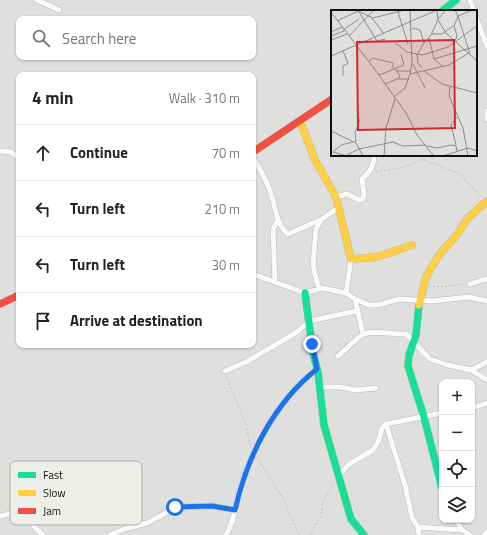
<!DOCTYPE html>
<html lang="en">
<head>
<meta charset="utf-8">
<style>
	body { margin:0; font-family:"Titillium Web",sans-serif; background:#f6f6f6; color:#222 }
	.controls { position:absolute; right:12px; bottom:12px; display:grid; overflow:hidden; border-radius:8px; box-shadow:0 1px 3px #0004 }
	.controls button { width:36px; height:36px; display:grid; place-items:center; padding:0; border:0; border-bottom:1px solid #e0e0e0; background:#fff; color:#222; font:20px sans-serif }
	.stop { position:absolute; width:12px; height:12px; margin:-9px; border:3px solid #1a73e8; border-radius:50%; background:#fff }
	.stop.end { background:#1a73e8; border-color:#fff; box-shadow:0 1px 4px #0008 }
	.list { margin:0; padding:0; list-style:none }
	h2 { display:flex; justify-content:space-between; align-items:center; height:52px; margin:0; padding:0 16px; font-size:17px }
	h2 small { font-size:13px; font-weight:400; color:#767676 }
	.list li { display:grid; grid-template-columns:26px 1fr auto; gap:12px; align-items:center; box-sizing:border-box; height:56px; padding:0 16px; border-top:1px solid #e0e0e0 }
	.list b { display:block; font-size:15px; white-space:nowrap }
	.list em { font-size:13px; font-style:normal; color:#767676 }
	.icon { flex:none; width:22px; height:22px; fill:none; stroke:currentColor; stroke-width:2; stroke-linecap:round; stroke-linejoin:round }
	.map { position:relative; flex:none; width:487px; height:535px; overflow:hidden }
	.search { position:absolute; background:#fff; box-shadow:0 1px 3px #0004; left:16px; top:16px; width:240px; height:44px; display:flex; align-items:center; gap:10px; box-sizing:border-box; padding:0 14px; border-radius:8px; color:#767676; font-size:15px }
	.panel { position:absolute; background:#fff; box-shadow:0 1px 3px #0004; left:16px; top:72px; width:240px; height:276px; border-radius:8px }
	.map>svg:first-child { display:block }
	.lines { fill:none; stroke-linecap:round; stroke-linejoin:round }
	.street-casing { stroke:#bbbbba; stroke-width:6 }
	.fast-casing { stroke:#bbbbba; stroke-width:8 }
	.slow-casing { stroke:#bbbbba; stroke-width:8 }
	.jam-casing { stroke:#bbbbba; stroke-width:8 }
	.path { stroke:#bebebd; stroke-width:1; stroke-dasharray:2 2; stroke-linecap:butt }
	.street { stroke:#fafafa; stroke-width:5 }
	.fast { stroke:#16e098; stroke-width:7 }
	.slow { stroke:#ffcf43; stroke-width:7 }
	.jam { stroke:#f24e42; stroke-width:7 }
	.route { stroke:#1a73e8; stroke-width:5 }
	.inset-road { fill:none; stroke:#8c8c8b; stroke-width:1 }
	.view { fill:#d62828; fill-opacity:0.15; stroke:#d62828; stroke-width:2 }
	.inset-edge { fill:none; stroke:#0f0f0e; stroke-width:2 }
	.key { fill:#eeeeea; stroke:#ababa8; stroke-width:1 }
	.key-label { font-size:11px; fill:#0f0f0e }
</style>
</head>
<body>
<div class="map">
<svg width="487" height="535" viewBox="0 0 487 535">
	<rect width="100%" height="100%" fill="#dfe0de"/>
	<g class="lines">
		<!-- street casing -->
		<g class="street-casing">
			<path id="street" d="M37,0L59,10
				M470,0L474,11
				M476,17L487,46
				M487,111V119
				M0,151L11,152L19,158
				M253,158C261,170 268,183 272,197C276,211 277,225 288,234L322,219L338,208
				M336,197L347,194L359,200L363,199L364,194L362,179C370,172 374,166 374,155
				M253,274L305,293L322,288L346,293L355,299L369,305H378L400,299L432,301L468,297L487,301
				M275,282L273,229L278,220
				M470,284L487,279
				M319,289L313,266L316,229L321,220
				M346,293L351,259
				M355,299L363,334
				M338,356C346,350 353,341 362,335C370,329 394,335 406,334L430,359L448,365L471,370L487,362
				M471,370L487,380
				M225,371L246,362L297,332L309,321L357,311
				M319,387H340L356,390L376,388
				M472,408L487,403
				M386,424L405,485L412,518L418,527L419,535
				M338,477L348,465L373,450L378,442L382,428L386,424L442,413
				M0,516C31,509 24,519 43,535
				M457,520L461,529L470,535
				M418,527L462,530
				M110,535L124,529L147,523L177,507L212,506L235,510
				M226,535C235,521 235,504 240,488C255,443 279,399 317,369
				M484,535L487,532"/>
		</g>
		<!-- fast casing -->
		<g class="fast-casing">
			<path id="fast" d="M442,11L456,0
				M305,293L313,353L318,372L324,425L351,519L364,535
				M419,305L416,335L409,355L408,366L424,417L442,488"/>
		</g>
		<!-- slow casing -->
		<g class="slow-casing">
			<path id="slow" d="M300,121L315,160L336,197L351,259L377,257L412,245
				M419,305L426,277L439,255L457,235L467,219L487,201"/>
		</g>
		<!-- jam casing -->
		<g class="jam-casing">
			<path id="jam" d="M253,152L332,99
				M0,304L19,295"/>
		</g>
		<!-- path -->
		<path class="path" d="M376,172L405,167L422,159L462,175L467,182L482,197
			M429,286L440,287L464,284
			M226,376L246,425L251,448
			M257,457L283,499L299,535
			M310,535L321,516L323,500L334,484"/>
		<!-- street -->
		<use href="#street" class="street"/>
		<!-- fast -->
		<use href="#fast" class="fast"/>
		<!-- slow -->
		<use href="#slow" class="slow"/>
		<!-- jam -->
		<use href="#jam" class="jam"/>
	</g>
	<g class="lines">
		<!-- route -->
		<path class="route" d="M175,507L212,506L235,510C247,456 274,403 317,369L312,344"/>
	</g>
	<!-- overview -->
	<g transform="translate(331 10)">
		<rect width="146" height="146" fill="#dfe0de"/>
		<path class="inset-road" d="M124,0L127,6L123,16L126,26L124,31M27,1L42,8L74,0M106,1L107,10L115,23L146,51M0,2L45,61L75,103L86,125L103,146M28,2L46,31L54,29M67,2L77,34M41,8L53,24M107,9L115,0M6,11L27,1M81,18L89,20L93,33L86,45L87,53L91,58M12,20L28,9M0,22L11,17M101,24H111L122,16M0,26L13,21M18,26L43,0M98,28L103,49L112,57M0,30L16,24M62,31L76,42L92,45L117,37L146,16M93,33L100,25L107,10M139,44L127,6L141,0M0,46L106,0M103,49L146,36M38,51L42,48L62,53V58M82,54L94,78M64,58L69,66L67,69M66,61H79M93,61L111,74L146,83M79,64L118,55L138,43M48,65L73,55L70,44M12,66V56L17,53L12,41M54,74L66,69H78M119,76L118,86L132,118L137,146M63,87L74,78L79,64L81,52L79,0M0,121L25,133L32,146M25,132L24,123L29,109M125,135L120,115L126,107M96,136L106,138L120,135L125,136L126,141M2,142L10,135L22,132M2,142L16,146M16,145L28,139L62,132L72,136L95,135M53,146L55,118L64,89M112,146L137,138L146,141"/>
		<path class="view" d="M123,30L124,118L27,120L26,32Z"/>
		<rect width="146" height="146" class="inset-edge"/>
	</g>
	<!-- legend -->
	<rect x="10" y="461" width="132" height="64" rx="6" class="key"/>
	<rect x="18" y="472" width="18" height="6" fill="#16e098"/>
	<rect x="18" y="490" width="18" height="6" fill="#ffcf43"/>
	<rect x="18" y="508" width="18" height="6" fill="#f24e42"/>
	<g class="key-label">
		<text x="43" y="479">Fast</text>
		<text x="43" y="497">Slow</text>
		<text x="43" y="515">Jam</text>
	</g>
</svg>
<div class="controls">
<button>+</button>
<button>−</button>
<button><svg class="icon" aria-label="locate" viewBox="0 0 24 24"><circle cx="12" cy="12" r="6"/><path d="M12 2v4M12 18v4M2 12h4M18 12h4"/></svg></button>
<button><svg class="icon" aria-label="layers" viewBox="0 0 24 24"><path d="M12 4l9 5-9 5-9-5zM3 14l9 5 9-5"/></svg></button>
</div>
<div class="stop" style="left:175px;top:507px"></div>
<div class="stop end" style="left:312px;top:344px"></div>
<div class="search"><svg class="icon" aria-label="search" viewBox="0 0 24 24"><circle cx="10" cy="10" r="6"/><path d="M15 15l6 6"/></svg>Search here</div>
<section class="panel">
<h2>4 min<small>Walk · 310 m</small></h2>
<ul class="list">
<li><svg class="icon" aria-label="ahead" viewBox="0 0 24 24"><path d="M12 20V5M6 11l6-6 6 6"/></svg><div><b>Continue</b></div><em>70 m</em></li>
<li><svg class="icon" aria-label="left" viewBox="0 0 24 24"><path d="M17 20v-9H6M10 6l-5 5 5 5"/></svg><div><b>Turn left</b></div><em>210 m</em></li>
<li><svg class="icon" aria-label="left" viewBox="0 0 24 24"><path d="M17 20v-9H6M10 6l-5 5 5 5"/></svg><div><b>Turn left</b></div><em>30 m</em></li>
<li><svg class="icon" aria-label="arrive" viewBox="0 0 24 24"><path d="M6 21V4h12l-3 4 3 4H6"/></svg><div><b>Arrive at destination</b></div></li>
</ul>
</section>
</div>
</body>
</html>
